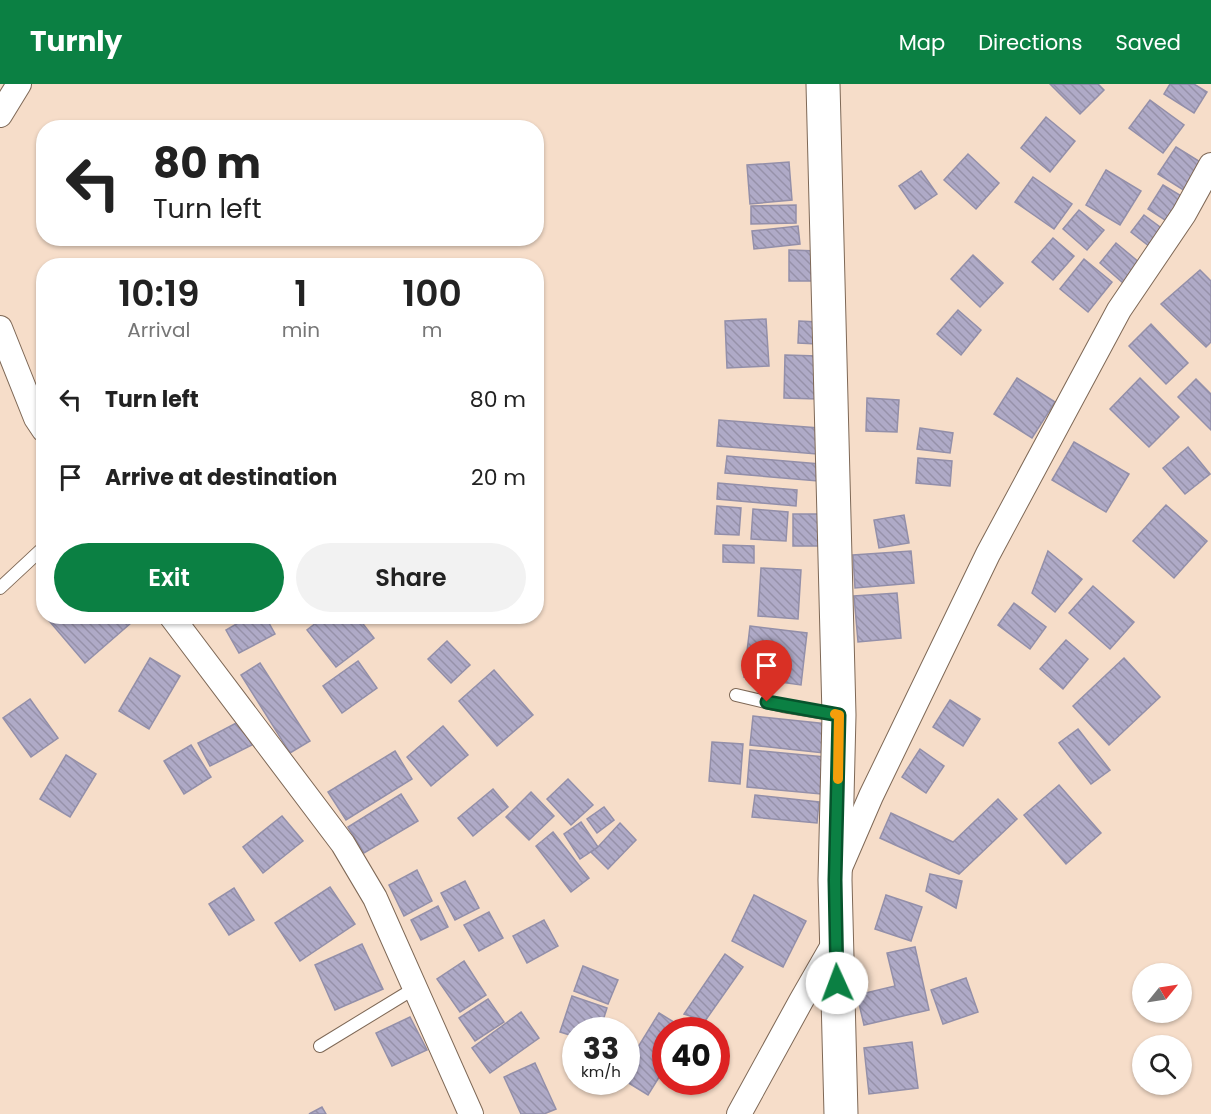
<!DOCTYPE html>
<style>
body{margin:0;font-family:Poppins,sans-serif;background:#f2f2f2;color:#222;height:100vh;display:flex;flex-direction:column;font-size:22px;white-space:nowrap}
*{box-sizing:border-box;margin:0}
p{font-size:20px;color:#767676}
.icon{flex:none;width:33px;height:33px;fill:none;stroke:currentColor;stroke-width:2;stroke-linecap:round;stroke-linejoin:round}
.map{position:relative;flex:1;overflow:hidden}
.sheet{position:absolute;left:36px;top:174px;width:508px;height:366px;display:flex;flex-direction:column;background:#fff;border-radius:24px;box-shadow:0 2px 4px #0004}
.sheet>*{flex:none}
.guide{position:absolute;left:36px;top:36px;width:508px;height:126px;border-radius:24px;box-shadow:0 2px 4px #0004;background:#fff;color:#222;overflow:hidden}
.needle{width:39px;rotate:60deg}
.tools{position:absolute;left:1132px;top:879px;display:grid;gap:12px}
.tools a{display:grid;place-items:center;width:60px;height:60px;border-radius:50%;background:#fff;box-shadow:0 2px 4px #0004;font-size:30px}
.speed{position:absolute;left:562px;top:933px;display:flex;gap:12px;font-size:30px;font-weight:700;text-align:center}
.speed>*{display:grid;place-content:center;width:78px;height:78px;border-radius:50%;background:#fff;box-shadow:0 2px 4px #0004;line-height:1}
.speed small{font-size:15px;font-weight:400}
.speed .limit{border:9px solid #d22;background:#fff;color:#111}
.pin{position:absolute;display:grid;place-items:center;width:51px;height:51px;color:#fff;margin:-62px -26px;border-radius:50% 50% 50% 0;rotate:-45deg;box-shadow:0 0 6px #0007}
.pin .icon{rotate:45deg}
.me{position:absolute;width:66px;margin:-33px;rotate:358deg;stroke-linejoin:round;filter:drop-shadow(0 0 4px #0008)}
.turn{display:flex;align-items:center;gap:21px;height:126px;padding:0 18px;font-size:27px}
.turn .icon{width:78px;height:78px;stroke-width:2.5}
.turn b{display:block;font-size:42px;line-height:51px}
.eta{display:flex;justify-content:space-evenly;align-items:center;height:102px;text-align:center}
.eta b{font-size:36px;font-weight:600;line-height:42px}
.button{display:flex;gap:12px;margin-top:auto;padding:12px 18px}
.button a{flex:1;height:69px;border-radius:36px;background:#0b8043;color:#fff;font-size:24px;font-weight:600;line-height:69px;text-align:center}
.button a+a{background:#f2f2f2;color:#222}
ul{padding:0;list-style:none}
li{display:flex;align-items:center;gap:18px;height:78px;padding:0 18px}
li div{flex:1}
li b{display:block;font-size:22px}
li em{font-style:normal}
header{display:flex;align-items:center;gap:36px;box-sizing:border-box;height:84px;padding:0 30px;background:#0b8043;color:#fff}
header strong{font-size:28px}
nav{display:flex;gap:33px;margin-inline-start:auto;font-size:21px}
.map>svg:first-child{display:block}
</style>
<header>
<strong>Turnly</strong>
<nav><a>Map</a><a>Directions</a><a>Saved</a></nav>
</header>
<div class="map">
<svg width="1211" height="1030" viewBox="0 0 1211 1030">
<defs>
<pattern id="building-back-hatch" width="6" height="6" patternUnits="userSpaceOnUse" patternTransform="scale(1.5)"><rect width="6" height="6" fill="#afaac7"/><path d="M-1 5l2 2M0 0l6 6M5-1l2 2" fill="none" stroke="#9691a9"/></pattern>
</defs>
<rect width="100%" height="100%" fill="#f6ddc9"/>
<g fill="url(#building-back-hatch)" stroke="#938fa9" stroke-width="1.5">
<polygon points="1050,0 1098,0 1104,6 1080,30"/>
<polygon points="1170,0 1194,0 1207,8 1194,29 1164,10"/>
<polygon points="1150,16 1184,41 1163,69 1129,44"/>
<polygon points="1046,33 1075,57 1050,88 1021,64"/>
<polygon points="1176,63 1202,79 1185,107 1158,90"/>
<polygon points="968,70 999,99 976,125 944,96"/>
<polygon points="789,78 792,116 750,120 747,81"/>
<polygon points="1106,86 1141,107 1120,141 1086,121"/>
<polygon points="921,87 937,110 915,125 899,102"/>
<polygon points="1033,93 1072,120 1054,145 1015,118"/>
<polygon points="1163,101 1183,113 1168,138 1148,125"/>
<polygon points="796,121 796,139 751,140 751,122"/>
<polygon points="1079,126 1104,146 1087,166 1063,145"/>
<polygon points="1144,131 1168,149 1154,166 1131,148"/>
<polygon points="798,142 800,160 754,165 752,147"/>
<polygon points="1053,154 1074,172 1053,196 1032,178"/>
<polygon points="1116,159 1140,179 1123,199 1100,179"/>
<polygon points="789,166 818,167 817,197 789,197"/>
<polygon points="973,171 1003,199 980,223 951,195"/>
<polygon points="1084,175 1112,198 1088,228 1060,205"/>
<polygon points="1200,186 1211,197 1211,258 1206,263 1161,220"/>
<polygon points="958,226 981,246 961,271 937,250"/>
<polygon points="766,235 769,282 727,284 725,237"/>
<polygon points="799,237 818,238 817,260 798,259"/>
<polygon points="1151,240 1188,279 1166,300 1129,262"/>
<polygon points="785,271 818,272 818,315 784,314"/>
<polygon points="1017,294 1055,318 1032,354 994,330"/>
<polygon points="1140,294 1179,333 1149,363 1110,325"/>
<polygon points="1196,295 1211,310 1211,346 1178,313"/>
<polygon points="867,314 899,316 897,348 866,347"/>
<polygon points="719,336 819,344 817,370 717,362"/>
<polygon points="920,344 953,349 950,369 917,365"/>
<polygon points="1074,358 1129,390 1106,428 1052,396"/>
<polygon points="1188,363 1210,390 1185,410 1163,384"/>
<polygon points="727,372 820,380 818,397 725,389"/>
<polygon points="918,374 952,377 950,402 916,399"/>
<polygon points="718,399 797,406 796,422 717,415"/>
<polygon points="1166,421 1207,457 1174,494 1133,457"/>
<polygon points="717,422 741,424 739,451 715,450"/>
<polygon points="753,425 788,428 786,457 751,455"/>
<rect x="793" y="430" width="29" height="32"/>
<polygon points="904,431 909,459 879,464 874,436"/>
<polygon points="723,461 754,462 754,479 723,478"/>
<polygon points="911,467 914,499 855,504 853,471"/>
<polygon points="1048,467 1082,495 1055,528 1032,509"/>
<polygon points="761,484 801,486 798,535 758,532"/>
<polygon points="1093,502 1134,538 1110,565 1069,529"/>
<polygon points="897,509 901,554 858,558 854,512"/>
<polygon points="1014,519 1046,543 1030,565 998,541"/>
<polygon points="45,532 139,532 85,579"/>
<polygon points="250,532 265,532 275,550 239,569 226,546"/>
<polygon points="325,532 357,532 374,554 336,583 307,546"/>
<polygon points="750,542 807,549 801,601 744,593"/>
<polygon points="1066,556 1088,575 1063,605 1040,585"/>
<polygon points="447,557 470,581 451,599 428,575"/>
<polygon points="150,574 180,592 149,645 119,627"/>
<polygon points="1124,574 1160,613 1109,661 1073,622"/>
<polygon points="358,577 377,604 342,629 323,602"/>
<polygon points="260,579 310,657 290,669 241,591"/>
<polygon points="494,586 533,631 497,662 459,617"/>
<polygon points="30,615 58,654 31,673 3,634"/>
<polygon points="950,616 980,635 963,662 933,643"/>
<polygon points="753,632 828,640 824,669 750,661"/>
<polygon points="240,637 252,661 210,682 198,659"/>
<polygon points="443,642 468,671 431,702 407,673"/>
<polygon points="1078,645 1110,686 1091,700 1059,659"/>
<polygon points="712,658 743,660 740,700 709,697"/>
<polygon points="191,661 211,693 184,710 164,677"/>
<polygon points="920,665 944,682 926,709 902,693"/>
<polygon points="750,666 825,673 821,710 747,703"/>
<polygon points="395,667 412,695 346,736 328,708"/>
<polygon points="66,671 96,690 70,733 40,715"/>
<polygon points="568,695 593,721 571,741 547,715"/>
<polygon points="1059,701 1101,749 1066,780 1024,731"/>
<polygon points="493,705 508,723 473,752 458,734"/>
<polygon points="531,708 554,732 529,756 506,733"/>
<polygon points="401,710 418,737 364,769 348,743"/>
<polygon points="755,711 819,718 817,739 752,733"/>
<polygon points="998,715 1017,735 959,790 880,754 891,729 953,758"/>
<polygon points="604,723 614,736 597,749 587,735"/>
<polygon points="282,732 303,757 263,789 243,763"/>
<polygon points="581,738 598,763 580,775 564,750"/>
<polygon points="620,739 636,756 608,785 591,768 598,763"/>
<polygon points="553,748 589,794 571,808 536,762"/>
<polygon points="417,786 432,817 404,832 389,801"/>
<polygon points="930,790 962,797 956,824 926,807"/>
<polygon points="465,797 479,824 455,836 441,809"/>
<polygon points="330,803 355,840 300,877 275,839"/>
<polygon points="234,804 254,836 229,851 209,820"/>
<polygon points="754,811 806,837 783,883 732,857"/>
<polygon points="886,811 922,823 911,857 875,845"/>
<polygon points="438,822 448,843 421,856 411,836"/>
<polygon points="489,828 503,854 479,867 464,841"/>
<polygon points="544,836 558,862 527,879 513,852"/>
<polygon points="362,860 383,905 335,926 315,881"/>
<polygon points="915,863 929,926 864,941 857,911 895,902 887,869"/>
<polygon points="725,870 743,883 705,937 684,930"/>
<polygon points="464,877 486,911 460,928 437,895"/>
<polygon points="583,882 618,896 608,920 574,907"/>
<polygon points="966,894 978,928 943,940 931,906"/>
<polygon points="572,912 607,924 600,946 576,946 576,953 560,948"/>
<polygon points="488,915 504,938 475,957 459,934"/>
<polygon points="521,928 539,954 490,989 472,964"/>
<polygon points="659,929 687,946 666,946 666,982 648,1011 627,998 627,981"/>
<polygon points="410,933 427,966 392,982 376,949"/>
<polygon points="912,958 918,1004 869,1010 864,964"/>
<polygon points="535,979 556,1025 544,1030 521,1030 504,993"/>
<polygon points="322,1023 326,1030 309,1030"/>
</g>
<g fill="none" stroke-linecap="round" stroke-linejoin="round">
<defs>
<g id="lane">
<polyline points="0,504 44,463"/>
<polyline points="736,611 783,622 838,631"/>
<polyline points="320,962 415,904"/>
</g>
<g id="street">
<polyline points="0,31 19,0"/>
<polyline points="0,244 36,334 44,346"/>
<polyline points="171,532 343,760 375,814 471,1030"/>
<polyline points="839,786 871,712 988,470 1119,226 1184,130 1211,81"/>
<polyline points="739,1030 801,917 836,856"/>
</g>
<polyline id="secondary" points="823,0 839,631 835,796 841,1030"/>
</defs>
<use href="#lane" stroke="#7e6856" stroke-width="14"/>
<use href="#street" stroke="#7e6856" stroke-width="26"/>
<use href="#secondary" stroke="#7e6856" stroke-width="35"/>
<use href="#lane" stroke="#fff" stroke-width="12"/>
<use href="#street" stroke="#fff" stroke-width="24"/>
<use href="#secondary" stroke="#fff" stroke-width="33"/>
</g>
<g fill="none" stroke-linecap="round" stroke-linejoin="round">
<defs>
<polyline id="route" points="767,618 839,631 835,796 837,899"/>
</defs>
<use href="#route" stroke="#07532c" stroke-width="15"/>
<use href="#route" stroke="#0b8043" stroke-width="10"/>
<polyline stroke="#f59e0b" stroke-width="10" points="835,630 839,631 838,695"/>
</g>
</svg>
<div class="tools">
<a><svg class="needle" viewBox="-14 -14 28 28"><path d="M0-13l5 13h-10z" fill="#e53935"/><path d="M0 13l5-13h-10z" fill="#767676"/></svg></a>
<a><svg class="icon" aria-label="search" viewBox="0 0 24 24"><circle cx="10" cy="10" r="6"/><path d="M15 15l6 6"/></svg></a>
</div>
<div class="speed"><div>33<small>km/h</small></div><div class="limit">40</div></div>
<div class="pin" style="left:767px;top:618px;background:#d93025"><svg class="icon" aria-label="arrive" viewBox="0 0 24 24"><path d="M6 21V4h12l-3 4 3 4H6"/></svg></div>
<svg class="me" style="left:837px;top:899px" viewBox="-20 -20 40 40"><circle r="19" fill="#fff"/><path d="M0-13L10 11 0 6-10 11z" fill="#0b8043"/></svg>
<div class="guide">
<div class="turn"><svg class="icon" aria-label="left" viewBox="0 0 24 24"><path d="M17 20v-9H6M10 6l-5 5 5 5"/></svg><div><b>80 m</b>Turn left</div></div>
</div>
<section class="sheet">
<div class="eta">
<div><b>10:19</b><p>Arrival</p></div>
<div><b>1</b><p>min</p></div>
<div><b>100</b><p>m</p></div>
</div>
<ul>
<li><svg class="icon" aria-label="left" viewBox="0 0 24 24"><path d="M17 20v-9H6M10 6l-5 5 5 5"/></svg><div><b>Turn left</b></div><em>80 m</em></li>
<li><svg class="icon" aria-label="arrive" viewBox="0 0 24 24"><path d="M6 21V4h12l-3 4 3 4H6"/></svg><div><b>Arrive at destination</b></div><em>20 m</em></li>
</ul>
<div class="button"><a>Exit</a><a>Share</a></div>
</section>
</div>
